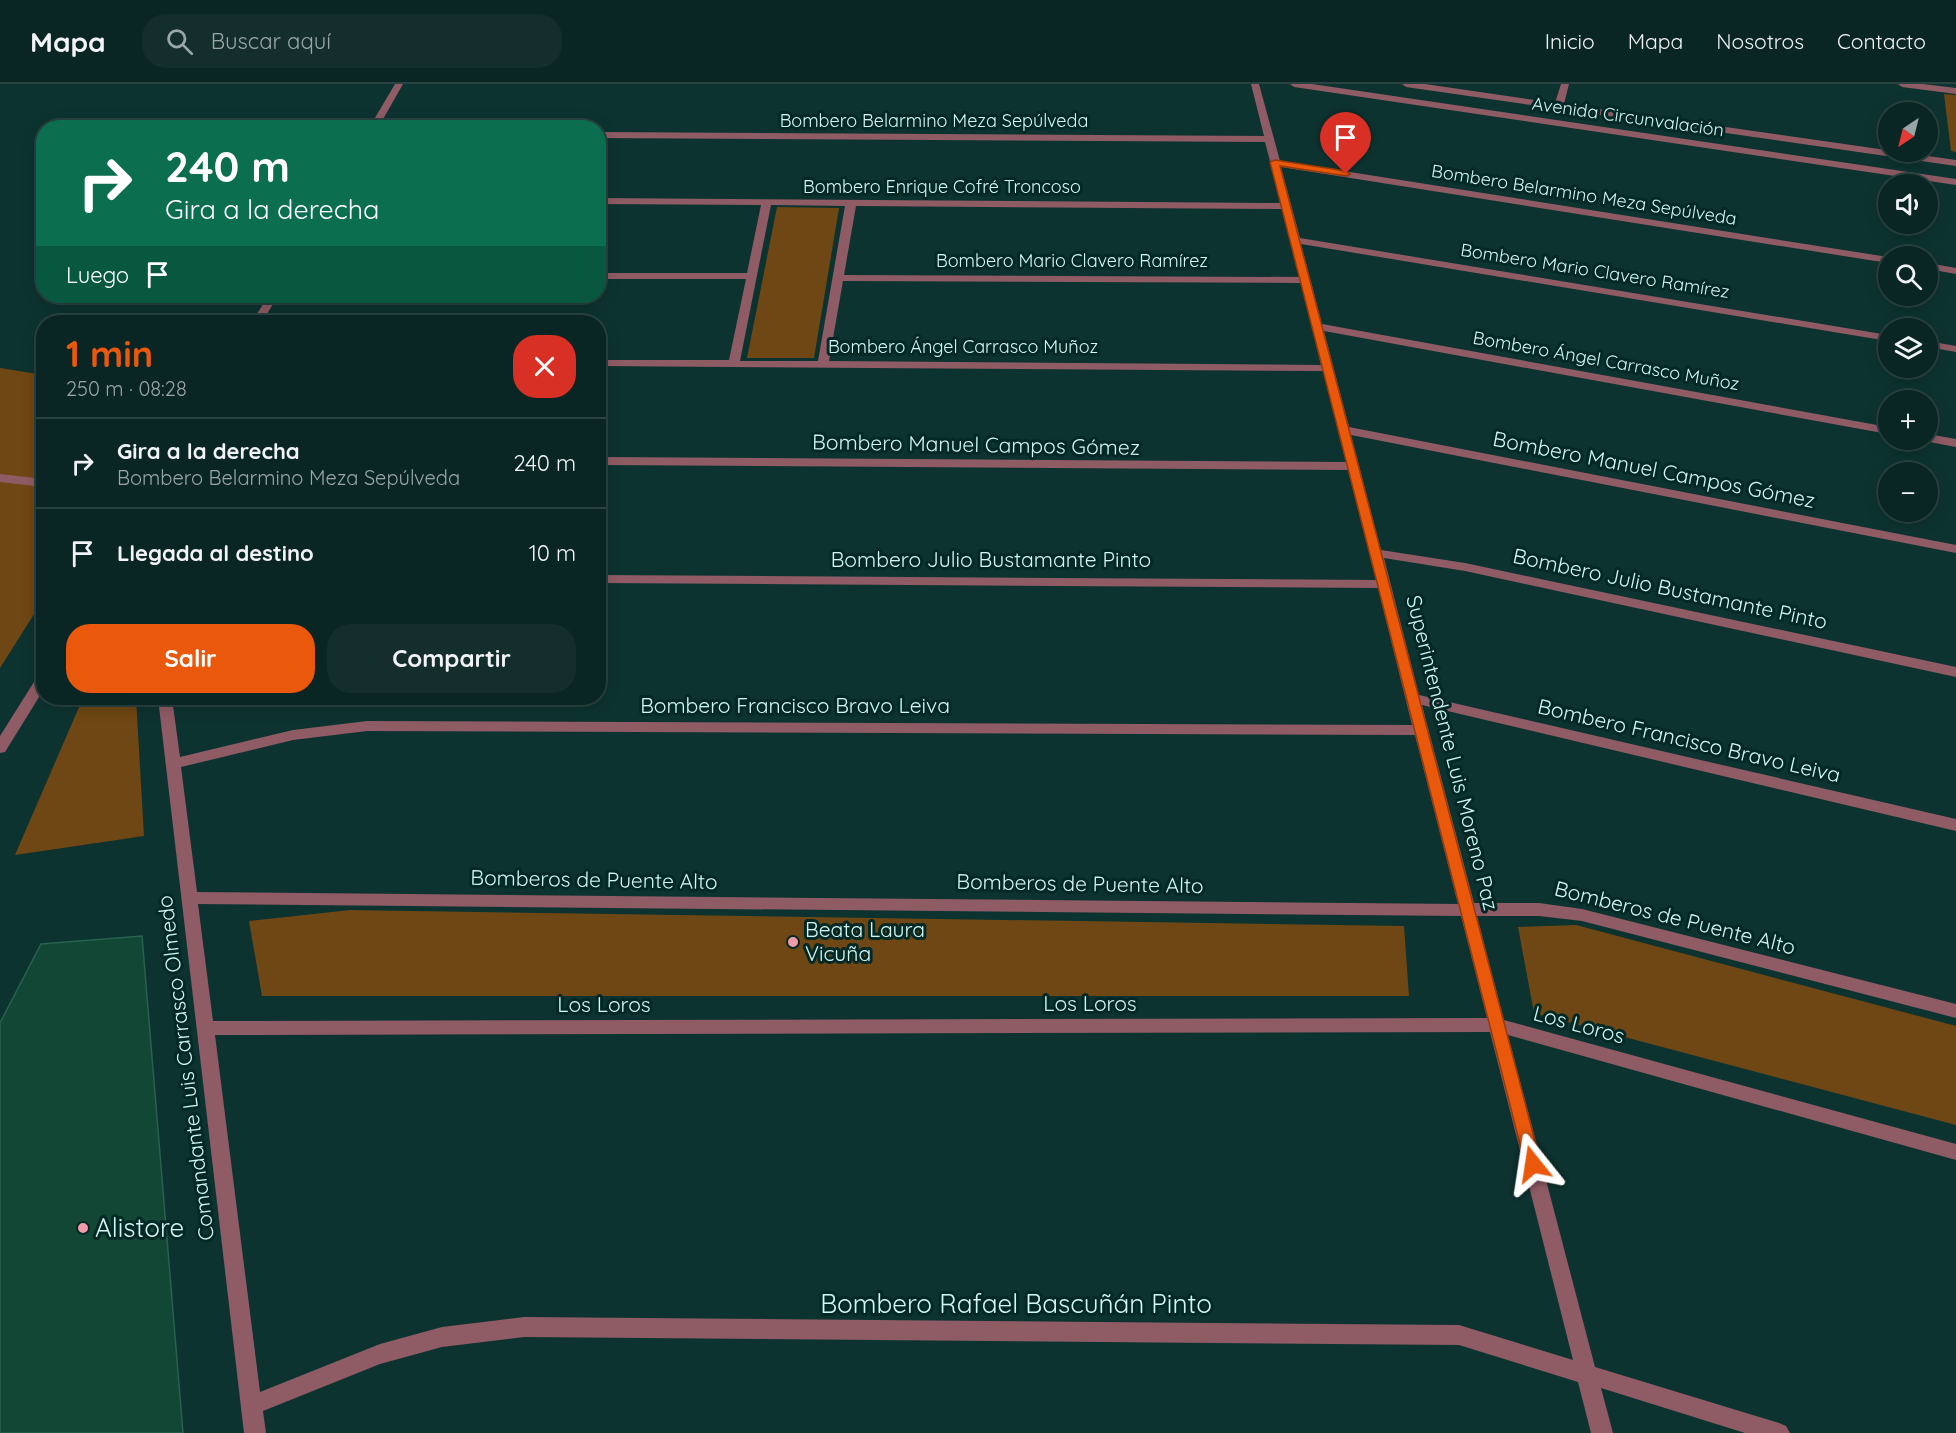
<!DOCTYPE html>
<html lang="es">
<meta charset="utf-8">
<style>
body{margin:0;font-family:Quicksand,sans-serif;background:#132e2c;color:#f1f3f6;height:100vh;display:flex;flex-direction:column;font-size:22px;white-space:nowrap}
*{box-sizing:border-box;margin:0}
p{font-size:20px;color:#99a5a6}
.icon{flex:none;width:33px;height:33px;fill:none;stroke:currentColor;stroke-width:2;stroke-linecap:round;stroke-linejoin:round}
.map{position:relative;flex:1;overflow:hidden}
.panel{position:absolute;left:36px;top:231px;width:570px;height:390px;display:flex;flex-direction:column;background:#0a2624;border-radius:24px;box-shadow:0 3px 15px #0003,0 0 0 2px #2a4341}
.panel>*{flex:none}
.guide{position:absolute;left:36px;top:36px;width:570px;height:183px;border-radius:24px;box-shadow:0 3px 15px #0003,0 0 0 2px #2a4341;background:#0b6e4f;color:#fff;overflow:hidden}
.needle{width:39px;rotate:215deg}
.tools{position:absolute;left:1878px;top:18px;display:grid;gap:12px}
.tools a{display:grid;place-items:center;width:60px;height:60px;border-radius:50%;background:#0a2624;box-shadow:0 3px 15px #0003,0 0 0 2px #2a4341;font-size:30px}
.pin{position:absolute;display:grid;place-items:center;width:51px;height:51px;color:#fff;margin:-62px -26px;border-radius:50% 50% 50% 0;rotate:-45deg;box-shadow:0 0 6px #0007}
.pin .icon{rotate:45deg}
.me{position:absolute;width:66px;margin:-33px;rotate:345deg;stroke-linejoin:round;filter:drop-shadow(0 0 4px #0008)}
.turn{display:flex;align-items:center;gap:21px;height:126px;padding:0 30px;font-size:27px}
.turn .icon{width:78px;height:78px;stroke-width:2.5}
.turn b{display:block;font-size:42px;line-height:51px}
.then{display:flex;align-items:center;height:57px;padding:0 30px;background:#0003;gap:12px;font-size:22px}
.round{display:grid;place-items:center;flex:none;width:63px;height:63px;border-radius:24px;background:#132e2c}
.overview{display:flex;align-items:center;justify-content:space-between;height:102px;padding:0 30px}
h1{font-size:36px;font-weight:800;line-height:45px;color:#ea580c}
.button{display:flex;gap:12px;margin-top:auto;padding:12px 30px}
.button a{flex:1;height:69px;border-radius:24px;background:#ea580c;color:#fff;font-size:24px;font-weight:800;line-height:69px;text-align:center}
.button a+a{background:#132e2c;color:#f1f3f6}
ul{padding:0;list-style:none}
li{display:flex;align-items:center;gap:18px;height:90px;padding:0 30px;border-top:2px solid #2a4341}
li div{flex:1}
li b{display:block;font-size:22px}
li em{font-style:normal}
header{display:flex;align-items:center;gap:36px;box-sizing:border-box;height:84px;padding:0 30px;background:#0a2624;border-bottom:2px solid #2a4341}
header strong{font-size:28px}
nav{display:flex;gap:33px;margin-inline-start:auto;font-size:21px}
.search{width:420px;height:54px;background:#132e2c;display:flex;align-items:center;gap:15px;box-sizing:border-box;padding:0 21px;border-radius:24px;color:#99a5a6;font-size:22px}
.map>svg:first-child{display:block}
</style>
<header>
<strong>Mapa</strong>
<div class="search"><svg class="icon" aria-label="search" viewBox="0 0 24 24"><circle cx="10" cy="10" r="6"/><path d="M15 15l6 6"/></svg>Buscar aquí</div>
<nav><a>Inicio</a><a>Mapa</a><a>Nosotros</a><a>Contacto</a></nav>
</header>
<div class="map">
<svg width="1956" height="1349" viewBox="0 0 1956 1349">
<rect width="100%" height="100%" fill="#0d3330"/>
<g fill="#6f4714">
<polygon points="1944,10 1956,11 1956,68 1951,67"/>
<polygon points="777,123 839,124 814,274 747,274"/>
<polygon points="0,284 44,291 43,516 0,584"/>
<polygon points="83,614 136,614 144,752 15,771"/>
<polygon points="350,826 1404,842 1409,912 262,912 249,837"/>
<polygon points="1576,841 1956,942 1956,1041 1534,929 1518,843"/>
</g>
<polygon fill="#124635" stroke="#27624e" stroke-width="1.5" points="142,852 183,1349 0,1349 0,939 41,860"/>
<g fill="none" stroke-linecap="round" stroke-linejoin="round">
<g fill="#8f5b65" fill-rule="evenodd">
<polygon points="395,0 403,0 378,44 369,44"/>
<path d="M1251,0H1259L1280,77L1888,173V179L1281,83L1300,154L1888,251V257L1301,160L1322,240L1888,343V350L1324,247L1349,343L1956,461V469L1351,351L1381,466L1465,479L1956,583V593L1465,487L1384,474L1419,611L1956,735V747L1422,621L1474,819H1539L1582,825L1956,920V934L1582,837L1539,832H1477L1504,936L1956,1060V1076L1508,951L1595,1283L1779,1339L1786,1342L1790,1349H1745L1601,1304L1613,1349H1591L1578,1298L1459,1261L524,1253L442,1263L380,1280L263,1327L266,1349H244L158,614H172L180,673L293,646L367,637L1412,641L1378,504L598,499V491L1376,496L1348,386L598,381V373L1346,378L1323,287L598,282V276H729L746,195H598V189H747L761,121L598,120V114L1281,119L1265,58L598,54V48L1264,52ZM771,121L845,122L818,277H740ZM856,122L1282,125L1299,193L844,191ZM843,197L1301,199L1321,281L829,277ZM367,647L1415,651L1458,820L197,808L181,683L293,656ZM198,820L1461,832L1487,934L213,937ZM1490,948L1573,1276L1459,1241L524,1233L442,1243L380,1260L260,1308L215,951Z"/>
<polygon points="1290,0 1312,0 1956,95 1956,101 1294,3"/>
<polygon points="1402,0 1425,0 1555,19 1561,0 1569,0 1564,20 1956,76 1956,82 1406,3"/>
<polygon points="1898,0 1923,0 1956,4 1956,10 1902,3"/>
<polygon points="1928,179 1956,184 1956,190 1928,185"/>
<polygon points="268,212 278,212 262,238 252,238"/>
<polygon points="1928,257 1956,262 1956,268 1928,263"/>
<polygon points="1928,350 1956,355 1956,363 1924,357 1928,356"/>
<polygon points="0,390 44,395 44,403 0,398"/>
<polygon points="44,588 44,605 5,668 0,669 0,652 39,590"/>
</g>
</g>
<polygon fill="#ea580c" stroke="#983908" stroke-width="1.5" points="1275,76 1346,87 1350,90 1346,92 1280,82 1541,1080 1539,1086 1533,1088 1527,1086 1525,1080 1270,78"/>
<g fill="#f39aab" stroke="#022926" stroke-width="2">
<circle cx="793" cy="858" r="6"/>
<circle cx="83" cy="1144" r="6"/>
</g>
<g text-anchor="middle" stroke-width="6" stroke-linejoin="round" paint-order="stroke">
<g font-size="18" fill="#d4f6f2" stroke="#022926">
<text transform="translate(1628 33) rotate(8)" y="6">Avenida Circunvalación</text>
<text x="934" y="43">Bombero Belarmino Meza Sepúlveda</text>
<text x="942" y="109">Bombero Enrique Cofré Troncoso</text>
<text transform="translate(1584 111) rotate(9)" y="6">Bombero Belarmino Meza Sepúlveda</text>
<text x="1072" y="183">Bombero Mario Clavero Ramírez</text>
<text transform="translate(1595 187) rotate(9)" y="6">Bombero Mario Clavero Ramírez</text>
<text x="963" y="269">Bombero Ángel Carrasco Muñoz</text>
<text transform="translate(1606 277) rotate(10)" y="6">Bombero Ángel Carrasco Muñoz</text>
</g>
<g font-size="21" fill="#d4f6f2" stroke="#022926">
<text transform="translate(976 361) rotate(1)" y="7">Bombero Manuel Campos Gómez</text>
<text transform="translate(1654 386) rotate(11)" y="7">Bombero Manuel Campos Gómez</text>
<text x="991" y="483">Bombero Julio Bustamante Pinto</text>
<text transform="translate(1670 505) rotate(12)" y="7">Bombero Julio Bustamante Pinto</text>
<text x="795" y="629">Bombero Francisco Bravo Leiva</text>
<text transform="translate(1689 657) rotate(13)" y="7">Bombero Francisco Bravo Leiva</text>
<text transform="translate(1452 669) rotate(76)" y="7">Superintendente Luis Moreno Paz</text>
<text transform="translate(594 796) rotate(1)" y="7">Bomberos de Puente Alto</text>
<text transform="translate(1080 800) rotate(1)" y="7">Bomberos de Puente Alto</text>
<text transform="translate(1675 834) rotate(14)" y="7">Bomberos de Puente Alto</text>
<text x="1090" y="927">Los Loros</text>
<text x="604" y="928">Los Loros</text>
<text transform="translate(1579 941) rotate(15)" y="7">Los Loros</text>
<text transform="translate(186 984) rotate(-97)" y="7">Comandante Luis Carrasco Olmedo</text>
</g>
<g font-size="21" fill="#d4f6f2" stroke="#022926" text-anchor="start">
<text x="805" y="853">Beata Laura<tspan x="805" dy="24">Vicuña</tspan></text>
</g>
<g font-size="26" fill="#d4f6f2" stroke="#022926" text-anchor="start">
<text x="95" y="1153">Alistore</text>
</g>
<g font-size="26" fill="#d4f6f2" stroke="#022926">
<text x="1016" y="1229">Bombero Rafael Bascuñán Pinto</text>
</g>
</g>
</svg>
<div class="tools">
<a><svg class="needle" viewBox="-14 -14 28 28"><path d="M0-13l5 13h-10z" fill="#e53935"/><path d="M0 13l5-13h-10z" fill="#99a5a6"/></svg></a>
<a><svg class="icon" aria-label="sound" viewBox="0 0 24 24"><path d="M4 9h4l5-4v14l-5-4H4zM17 9q2 3 0 6"/></svg></a>
<a><svg class="icon" aria-label="search" viewBox="0 0 24 24"><circle cx="10" cy="10" r="6"/><path d="M15 15l6 6"/></svg></a>
<a><svg class="icon" aria-label="layers" viewBox="0 0 24 24"><path d="M12 4l9 5-9 5-9-5zM3 14l9 5 9-5"/></svg></a>
<a>+</a>
<a>−</a>
</div>
<div class="pin" style="left:1346px;top:90px;background:#d93025"><svg class="icon" aria-label="arrive" viewBox="0 0 24 24"><path d="M6 21V4h12l-3 4 3 4H6"/></svg></div>
<svg class="me" style="left:1533px;top:1080px" viewBox="-20 -20 40 40"><path d="M0-17L14 15 0 8-14 15z" fill="#ea580c" stroke="#fff" stroke-width="4"/></svg>
<div class="guide">
<div class="turn"><svg class="icon" aria-label="right" viewBox="0 0 24 24"><path d="M7 20v-9h11M14 6l5 5-5 5"/></svg><div><b>240 m</b>Gira a la derecha</div></div>
<div class="then">Luego<svg class="icon" aria-label="arrive" viewBox="0 0 24 24"><path d="M6 21V4h12l-3 4 3 4H6"/></svg></div>
</div>
<section class="panel">
<div class="overview"><div><h1>1 min</h1><p>250 m · 08:28</p></div><a class="round" style="background:#d93025;color:#fff"><svg class="icon" aria-label="close" viewBox="0 0 24 24"><path d="M6 6l12 12M18 6L6 18"/></svg></a></div>
<ul>
<li><svg class="icon" aria-label="right" viewBox="0 0 24 24"><path d="M7 20v-9h11M14 6l5 5-5 5"/></svg><div><b>Gira a la derecha</b><p>Bombero Belarmino Meza Sepúlveda</p></div><em>240 m</em></li>
<li><svg class="icon" aria-label="arrive" viewBox="0 0 24 24"><path d="M6 21V4h12l-3 4 3 4H6"/></svg><div><b>Llegada al destino</b></div><em>10 m</em></li>
</ul>
<div class="button"><a>Salir</a><a>Compartir</a></div>
</section>
</div>
